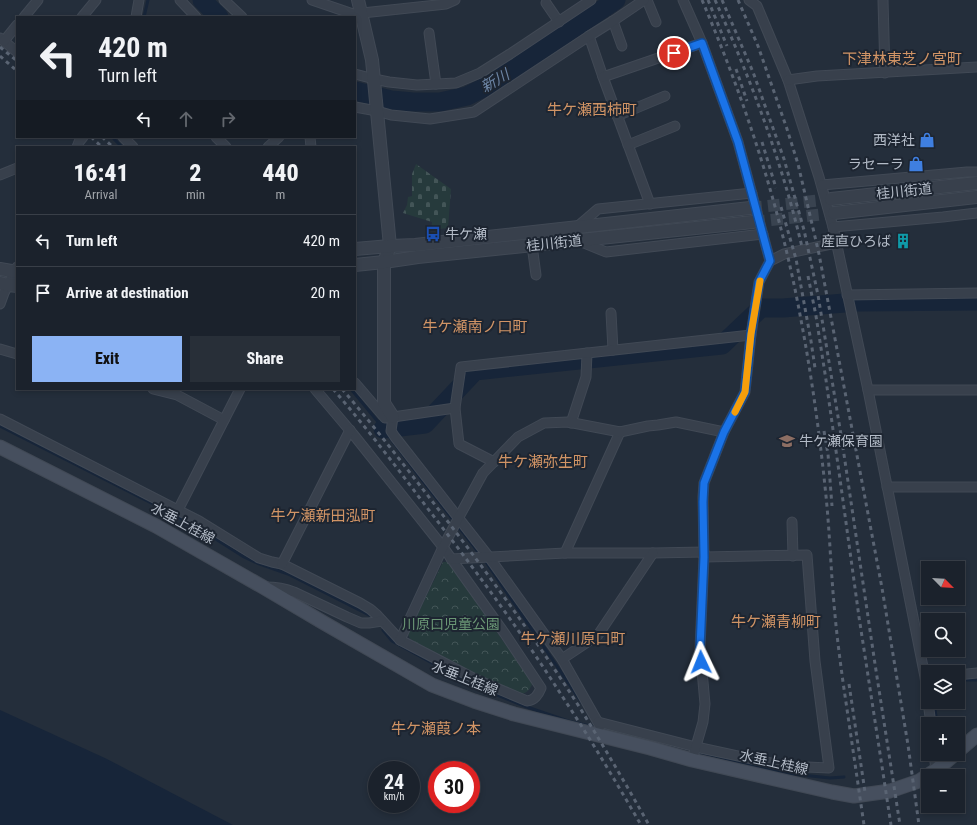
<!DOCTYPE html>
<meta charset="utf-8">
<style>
body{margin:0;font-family:"Roboto Condensed","Noto Sans JP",sans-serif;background:#282f38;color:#f1f3f6;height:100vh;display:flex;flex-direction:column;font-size:15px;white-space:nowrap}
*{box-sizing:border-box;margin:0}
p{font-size:13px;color:#a0a4a9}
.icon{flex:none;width:22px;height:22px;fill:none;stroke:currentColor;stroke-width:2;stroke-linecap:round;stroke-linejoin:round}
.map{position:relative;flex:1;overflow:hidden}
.side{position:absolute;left:16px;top:146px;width:340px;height:244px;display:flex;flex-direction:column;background:#1b222c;border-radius:0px;box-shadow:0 2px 6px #0003,0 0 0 1px #393f48}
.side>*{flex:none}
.top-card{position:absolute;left:16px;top:16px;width:340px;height:122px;border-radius:0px;box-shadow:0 2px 6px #0003,0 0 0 1px #393f48;background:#1b222c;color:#f1f3f6;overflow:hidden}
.needle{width:26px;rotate:114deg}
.tools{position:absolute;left:921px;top:561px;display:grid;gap:8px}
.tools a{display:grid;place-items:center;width:44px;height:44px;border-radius:0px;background:#1b222c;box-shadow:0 2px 6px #0003,0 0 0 1px #393f48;font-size:20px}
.speed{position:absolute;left:368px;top:761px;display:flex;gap:8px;font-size:20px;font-weight:700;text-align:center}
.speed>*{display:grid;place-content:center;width:52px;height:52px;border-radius:50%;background:#1b222c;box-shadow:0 2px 6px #0003,0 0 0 1px #393f48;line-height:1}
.speed small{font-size:10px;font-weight:400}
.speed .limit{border:6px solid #d22;background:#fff;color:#111}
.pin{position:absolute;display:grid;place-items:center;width:34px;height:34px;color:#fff;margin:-17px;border:2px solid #fff;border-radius:50%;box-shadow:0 1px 4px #0007}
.me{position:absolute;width:44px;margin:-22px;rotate:358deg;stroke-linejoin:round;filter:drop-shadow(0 0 3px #0008)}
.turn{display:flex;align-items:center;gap:14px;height:84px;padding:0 16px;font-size:18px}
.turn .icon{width:52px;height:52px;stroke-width:2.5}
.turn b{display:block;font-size:28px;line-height:34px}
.lanes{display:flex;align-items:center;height:38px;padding:0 16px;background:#0003;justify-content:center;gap:20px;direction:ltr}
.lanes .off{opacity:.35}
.eta{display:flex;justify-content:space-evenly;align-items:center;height:68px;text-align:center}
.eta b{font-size:24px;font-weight:800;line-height:28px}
.cta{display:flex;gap:8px;margin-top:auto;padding:8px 16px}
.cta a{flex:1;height:46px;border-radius:0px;background:#8bb3f4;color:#111;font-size:16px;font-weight:800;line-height:46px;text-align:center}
.cta a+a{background:#282f38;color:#f1f3f6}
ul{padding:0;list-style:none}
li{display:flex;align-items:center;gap:12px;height:52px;padding:0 16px;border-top:1px solid #393f48}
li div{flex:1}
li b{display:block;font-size:15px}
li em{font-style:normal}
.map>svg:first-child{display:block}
</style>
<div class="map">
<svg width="977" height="825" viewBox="0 0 977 825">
<defs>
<pattern id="cemetery-stones" width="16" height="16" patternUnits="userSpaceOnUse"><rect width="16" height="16" fill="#263a3c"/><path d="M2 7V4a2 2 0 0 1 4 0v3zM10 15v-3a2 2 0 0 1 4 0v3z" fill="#435557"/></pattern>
<pattern id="park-crowns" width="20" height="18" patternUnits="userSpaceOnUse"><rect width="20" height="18" fill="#263a3c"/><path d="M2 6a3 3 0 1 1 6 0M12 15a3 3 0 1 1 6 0" fill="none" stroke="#435557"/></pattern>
</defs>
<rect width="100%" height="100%" fill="#242e3b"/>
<polygon fill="url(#cemetery-stones)" points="416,164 451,189 448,228 431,230 432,222 403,213 407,205 408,197 412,196 412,174"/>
<path fill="url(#park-crowns)" d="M443,562H448L531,681L532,685C529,690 527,693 521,694L470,672L410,639L408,634Z"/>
<polygon fill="#172539" points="0,710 107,759 233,825 0,825"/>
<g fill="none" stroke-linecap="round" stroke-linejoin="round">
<g stroke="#172539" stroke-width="3">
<polyline points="144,17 148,0"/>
<polyline points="114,137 114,139 122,147"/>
<polyline points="351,389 379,423 419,476 486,562 582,703"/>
<polyline points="0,426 175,515 211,536 244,557 257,563 288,574 369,615"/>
<polyline points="383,630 392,641 472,685 527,707 568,721 676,746"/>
<polyline points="958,680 977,680"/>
<polyline points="934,702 937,724"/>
<polyline points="695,751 783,773 830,778 844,777"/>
<polyline points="926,760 933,757"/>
</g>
<g stroke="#172539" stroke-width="19">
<polyline points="202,0 219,17"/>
<polyline points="355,91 391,100 413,102 440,102 467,96 493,83 616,0"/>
<polyline points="383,429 425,424 475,371 722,345 761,308 783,308 857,302 977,301"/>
</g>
<g stroke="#394350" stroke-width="12" stroke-dasharray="12 6" stroke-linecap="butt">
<polyline points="750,208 831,199"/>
<polyline points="753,222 834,213"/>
</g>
<defs>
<g id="minor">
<polyline points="180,0 196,17"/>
<polyline points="224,0 242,17"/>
<polyline points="312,0 353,14 446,4 455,0"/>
<polyline points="647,0 656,22"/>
<polyline points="683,0 702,43 738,142 770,261"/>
<polyline points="749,0 757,6 788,80 819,177 833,227 868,390 925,677 928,701"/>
<polyline points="883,0 885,73"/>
<polyline points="546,3 559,22"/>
<polyline points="24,17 38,0"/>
<polyline points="82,17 96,0"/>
<polyline points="136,17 139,0"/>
<polyline points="613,21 622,46"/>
<polyline points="429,33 436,84"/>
<polyline points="589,36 603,77 650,204"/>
<polyline points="0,38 17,52"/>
<polyline points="4,41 17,25"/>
<polyline points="355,74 374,79 389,82 417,85 456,83 480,73 510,54 591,0"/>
<polyline points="603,77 702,43"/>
<polyline points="788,80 817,76 977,67"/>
<polyline points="355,107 377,111 391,115 430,119 474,112 589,36 613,21 644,0"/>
<polyline points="617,116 665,96"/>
<polyline points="123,137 133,147"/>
<polyline points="216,137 226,147"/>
<polyline points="310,137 311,147"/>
<polyline points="628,145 675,126"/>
<polyline points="77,147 79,142 83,137"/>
<polyline points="268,147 279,137"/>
<polyline points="0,175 17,168"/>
<polyline points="822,185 967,172 977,172"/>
<polyline points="577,227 598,209 752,193"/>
<polyline points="833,227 943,217 977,213"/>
<polyline points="579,241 606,252 763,234"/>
<polyline points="532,245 536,275"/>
<polyline points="847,295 977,293"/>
<polyline points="0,304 4,293 17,267"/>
<polyline points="611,313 613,350"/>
<polyline points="0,349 17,354"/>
<polyline points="355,383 385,418 393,417 391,431 395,437 489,557 562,659 600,726"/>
<polyline points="153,389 177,395 224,420"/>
<polyline points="868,390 977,390"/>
<polyline points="393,417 455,408"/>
<path d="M0,419L199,521L259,558L272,562L282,564L360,603L370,609L377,615L400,640L475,679L527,701C535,700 538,695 541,688L505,634L443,547L353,434L315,389"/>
<polyline points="571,423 586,377 587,353"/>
<polyline points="494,462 459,444 455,408 461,367 751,335"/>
<polyline points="887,487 977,487"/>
<polyline points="178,510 240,389"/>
<polyline points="792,522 793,556"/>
<polyline points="565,553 620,432"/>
<polyline points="451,559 565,553 653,553 704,552"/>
<polyline points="282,564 350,430"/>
<path d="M265,587C275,587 284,588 294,592L347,617L361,623H369L382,621"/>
<polyline points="400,640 443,547 459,517 483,473 518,437 544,423 568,422 620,432 648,426 658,425 676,422 724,432"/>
<polyline points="562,659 598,635 653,553"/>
<polyline points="958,675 977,673"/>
<polyline points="928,702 931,724"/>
<polyline points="598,722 696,747 785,766 829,768 815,661 807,555 704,557"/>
<polyline points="934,754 936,770"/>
<polyline points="692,760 703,722 705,704 700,648 704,557 703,497 704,483 724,432 745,392 751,335 759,282 770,261 784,254 836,243"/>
</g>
<g id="tertiary">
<polyline points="358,0 372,60 390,246 384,262 384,403 393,417"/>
<polyline points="831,199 977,183"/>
<polyline points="834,213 977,197"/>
<polyline points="355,249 390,246 415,245 750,208"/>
<polyline points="355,265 384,262 418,257 753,222"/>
<polyline points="0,269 17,272"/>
<polyline points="0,283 8,285 17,286"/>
</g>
<g id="secondary">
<polyline points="0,447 156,526 263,587 324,623 432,685 474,701 514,714 650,748 692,760 832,792 854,796 890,791 919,781 936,770 955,754"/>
<polyline points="958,751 977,735"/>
</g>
</defs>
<use href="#minor" stroke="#414955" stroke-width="11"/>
<use href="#tertiary" stroke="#414955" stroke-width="14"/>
<use href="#secondary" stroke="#414955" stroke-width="15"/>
<use href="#minor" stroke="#38404c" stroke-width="9"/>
<use href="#tertiary" stroke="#38404c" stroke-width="12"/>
<use href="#secondary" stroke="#464f5e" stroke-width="13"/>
<g stroke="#5a6473" stroke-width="3" stroke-dasharray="4 4" stroke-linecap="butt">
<path d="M702,0C746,103 781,210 801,320C812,378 820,437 826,496C830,536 831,575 835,615C837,637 840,660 843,682C850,730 857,777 864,825"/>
<polyline points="708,0 727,46"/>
<path d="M715,0C751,80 782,162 802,247"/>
<polyline points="722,0 753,72 784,159 804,230 818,295 842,441 875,664 900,825"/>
<polyline points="738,0 758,46 787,129 798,164 819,254 882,588 908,745 919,825"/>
<polyline points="0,47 17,61"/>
<polyline points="0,56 17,71"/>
<polyline points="736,69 747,101"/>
<polyline points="91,137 102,147"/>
<polyline points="102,137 113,147"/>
<polyline points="762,142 776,188"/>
<polyline points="781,207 796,259 811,341 815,368"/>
<polyline points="808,276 816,316 826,380 840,479 859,617 891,825"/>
<path d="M333,389C365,426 395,465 425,505C473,567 520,630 562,696C590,738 616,782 641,825"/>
<path d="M342,389C368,419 393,451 418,483C475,556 530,630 580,708C604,747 627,786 649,825"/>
<polyline points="824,431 828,454 832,506"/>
<polyline points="849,684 865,792"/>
</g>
</g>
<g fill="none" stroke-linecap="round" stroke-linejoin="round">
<defs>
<polyline id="route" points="674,53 702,43 738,142 770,261 759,282 751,334 745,392 724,432 704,483 703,502 704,557 700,648 701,662"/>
</defs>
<use href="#route" stroke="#114b97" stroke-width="10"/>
<use href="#route" stroke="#1a73e8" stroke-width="7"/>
<polyline stroke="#f59e0b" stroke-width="7" points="735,412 745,392 751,334 760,281"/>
</g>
<defs>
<symbol id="shop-bare" viewBox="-9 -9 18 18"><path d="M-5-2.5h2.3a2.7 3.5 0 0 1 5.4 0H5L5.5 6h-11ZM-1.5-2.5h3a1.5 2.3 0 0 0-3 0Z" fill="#3f7fe0" stroke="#1d2531" stroke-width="2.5" paint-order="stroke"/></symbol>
<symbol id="bus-bare" viewBox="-9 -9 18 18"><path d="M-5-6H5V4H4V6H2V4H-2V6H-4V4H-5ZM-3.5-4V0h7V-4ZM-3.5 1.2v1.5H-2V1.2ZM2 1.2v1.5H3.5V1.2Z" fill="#1a4fb4" stroke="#1d2531" stroke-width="2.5" paint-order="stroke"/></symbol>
<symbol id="building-bare" viewBox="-9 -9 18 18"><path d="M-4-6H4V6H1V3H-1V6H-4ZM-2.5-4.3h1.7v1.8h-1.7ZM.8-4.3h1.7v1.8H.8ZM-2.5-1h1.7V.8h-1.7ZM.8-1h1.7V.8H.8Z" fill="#0f9aa8" stroke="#1d2531" stroke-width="2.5" paint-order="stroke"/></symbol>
<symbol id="school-bare" viewBox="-9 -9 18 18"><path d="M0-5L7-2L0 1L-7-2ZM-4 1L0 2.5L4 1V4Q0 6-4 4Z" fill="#8d6e63" stroke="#1d2531" stroke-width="2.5" paint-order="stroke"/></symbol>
</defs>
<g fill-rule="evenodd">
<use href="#shop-bare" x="916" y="129" width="22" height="22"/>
<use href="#shop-bare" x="905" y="153" width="22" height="22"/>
<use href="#bus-bare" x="422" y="223" width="22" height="22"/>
<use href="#building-bare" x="892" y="230" width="22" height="22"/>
<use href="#school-bare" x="776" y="430" width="22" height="22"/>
</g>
<g text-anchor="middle" stroke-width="4" stroke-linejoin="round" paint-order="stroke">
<g font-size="14" fill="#b3bbc7" stroke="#1d2531" text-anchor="end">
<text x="915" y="145">西洋社</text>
<text x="904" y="169">ラセーラ</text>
<text x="445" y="239" text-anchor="start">牛ケ瀬</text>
<text x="891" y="246">産直ひろば</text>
<text x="799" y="446" text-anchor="start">牛ケ瀬保育園</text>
</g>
<g font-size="14" fill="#b3bbc7" stroke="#1d2531">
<text transform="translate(904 191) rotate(-6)" y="5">桂川街道</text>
<text transform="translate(554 243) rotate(-6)" y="5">桂川街道</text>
<text transform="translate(183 523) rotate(29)" y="5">水垂上桂線</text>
<text transform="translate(465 678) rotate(22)" y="5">水垂上桂線</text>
<text transform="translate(774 762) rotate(13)" y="5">水垂上桂線</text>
</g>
<g font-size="14" fill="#6b9775" stroke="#1d2531">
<text x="451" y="629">川原口児童公園</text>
</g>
<g font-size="15" fill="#d19465" stroke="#1d2531">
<text x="902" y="64">下津林東芝ノ宮町</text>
<text x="592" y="115">牛ケ瀬西柿町</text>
<text x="475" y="332">牛ケ瀬南ノ口町</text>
<text x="543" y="467">牛ケ瀬弥生町</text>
<text x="323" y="521">牛ケ瀬新田泓町</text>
<text x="776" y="627">牛ケ瀬青柳町</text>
<text x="573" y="644">牛ケ瀬川原口町</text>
<text x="436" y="734">牛ケ瀬葭ノ本</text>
</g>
<g font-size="15" font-style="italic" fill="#6d85a5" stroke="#1d2531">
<text transform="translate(495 81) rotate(-30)" y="5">新川</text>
</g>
</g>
</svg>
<div class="tools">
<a><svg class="needle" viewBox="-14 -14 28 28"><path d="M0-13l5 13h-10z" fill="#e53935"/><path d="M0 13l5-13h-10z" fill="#a0a4a9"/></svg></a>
<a><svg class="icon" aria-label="search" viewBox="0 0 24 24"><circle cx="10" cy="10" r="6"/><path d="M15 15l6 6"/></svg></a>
<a><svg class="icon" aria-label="layers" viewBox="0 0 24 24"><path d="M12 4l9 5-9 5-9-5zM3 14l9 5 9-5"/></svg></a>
<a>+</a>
<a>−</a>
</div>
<div class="speed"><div>24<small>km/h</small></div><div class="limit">30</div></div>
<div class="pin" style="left:674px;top:53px;background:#d93025"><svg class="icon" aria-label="arrive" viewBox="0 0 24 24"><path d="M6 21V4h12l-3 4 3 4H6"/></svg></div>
<svg class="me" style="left:701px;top:662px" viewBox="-20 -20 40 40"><path d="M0-17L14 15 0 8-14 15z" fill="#1a73e8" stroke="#fff" stroke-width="4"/></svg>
<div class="top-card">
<div class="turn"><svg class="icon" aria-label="left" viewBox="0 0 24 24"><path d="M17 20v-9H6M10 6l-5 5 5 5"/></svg><div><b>420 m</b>Turn left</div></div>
<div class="lanes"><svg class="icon" aria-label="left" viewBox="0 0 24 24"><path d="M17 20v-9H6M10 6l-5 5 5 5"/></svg><svg class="icon off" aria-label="ahead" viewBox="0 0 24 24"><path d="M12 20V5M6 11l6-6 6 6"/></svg><svg class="icon off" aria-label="right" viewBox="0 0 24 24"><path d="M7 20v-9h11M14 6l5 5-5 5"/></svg></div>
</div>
<section class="side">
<div class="eta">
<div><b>16:41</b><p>Arrival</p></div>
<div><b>2</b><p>min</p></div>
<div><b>440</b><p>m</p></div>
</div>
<ul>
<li><svg class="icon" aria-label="left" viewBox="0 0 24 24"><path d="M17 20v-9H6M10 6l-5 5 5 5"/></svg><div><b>Turn left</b></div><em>420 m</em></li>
<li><svg class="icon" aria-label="arrive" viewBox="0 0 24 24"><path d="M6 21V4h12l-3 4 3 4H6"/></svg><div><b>Arrive at destination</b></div><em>20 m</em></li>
</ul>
<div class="cta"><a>Exit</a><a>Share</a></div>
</section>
</div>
